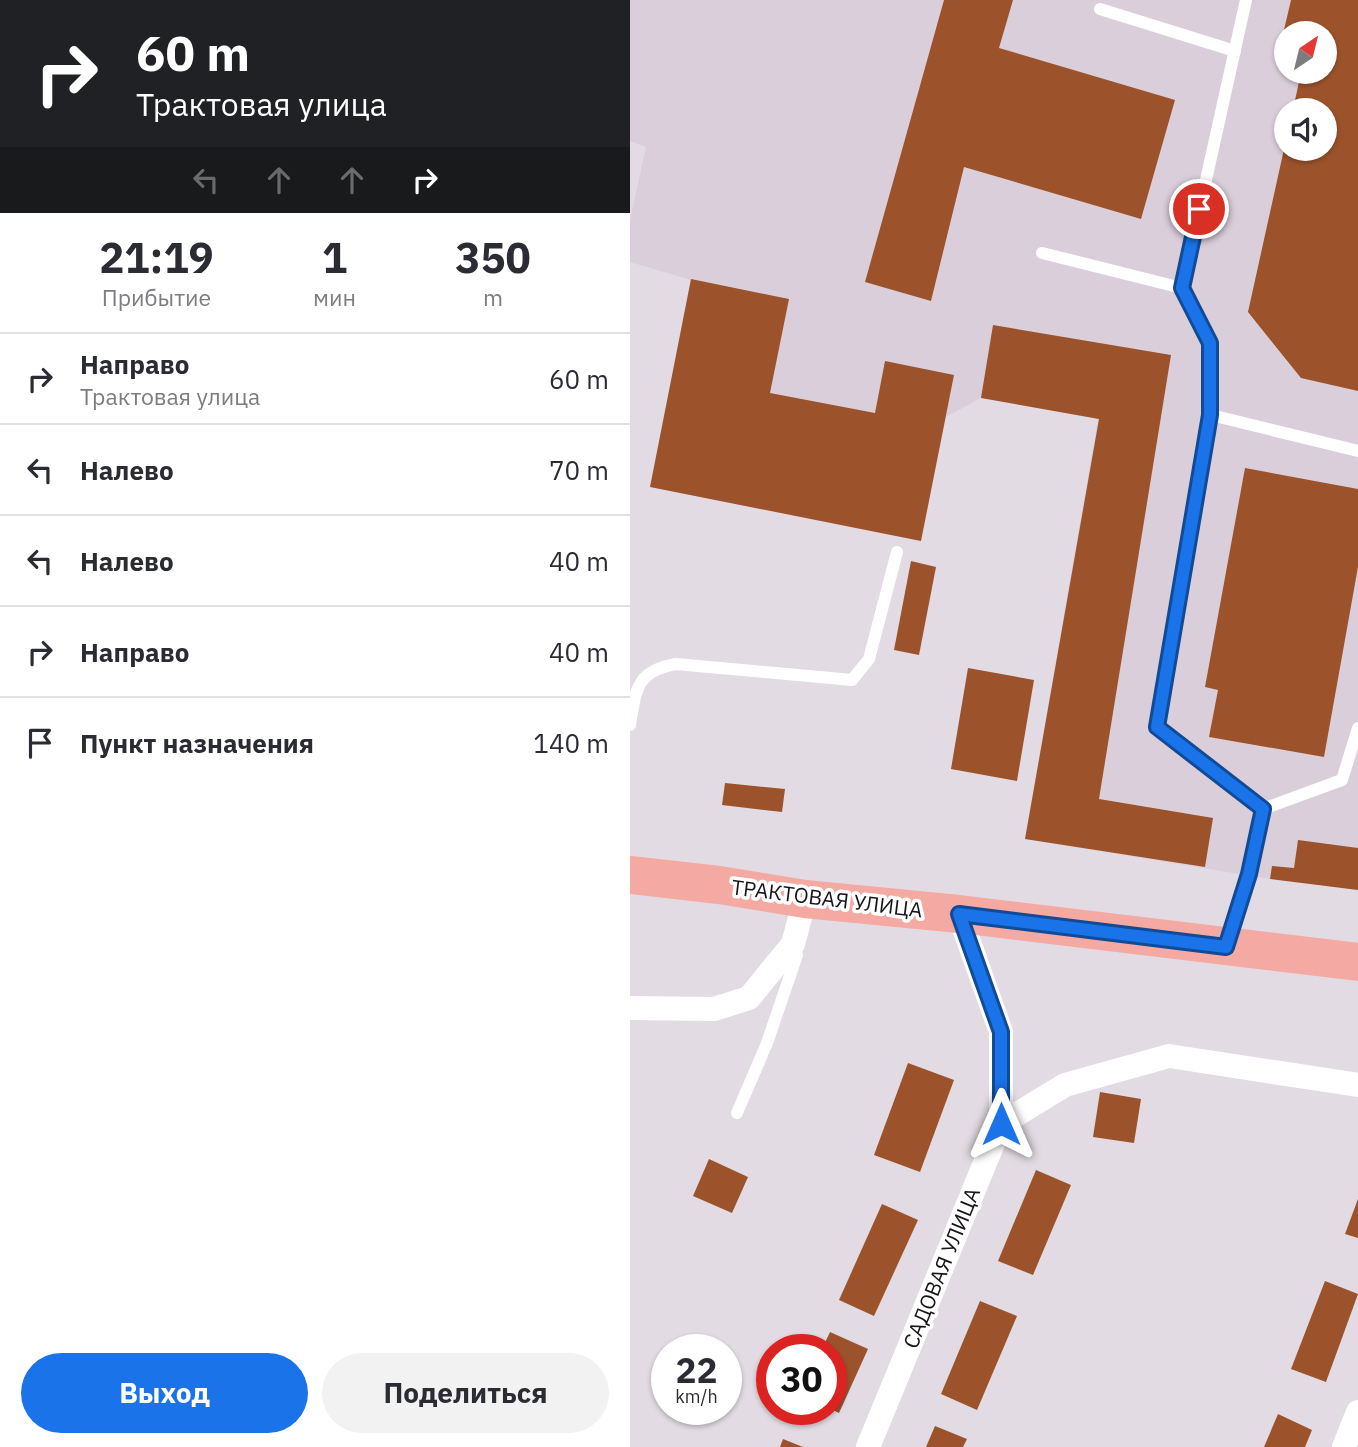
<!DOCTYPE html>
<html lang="ru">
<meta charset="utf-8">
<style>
body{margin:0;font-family:"IBM Plex Sans",sans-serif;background:#f2f2f3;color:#2b2b33;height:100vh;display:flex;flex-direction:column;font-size:26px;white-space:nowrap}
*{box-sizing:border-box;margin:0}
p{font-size:23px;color:#7c7c81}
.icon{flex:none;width:38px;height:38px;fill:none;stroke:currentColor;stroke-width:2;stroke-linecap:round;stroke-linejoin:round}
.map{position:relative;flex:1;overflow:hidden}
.details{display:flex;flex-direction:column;background:#fff;width:630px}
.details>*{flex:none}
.banner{background:#202124;color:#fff;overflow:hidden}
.needle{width:46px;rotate:35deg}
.fabs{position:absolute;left:644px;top:21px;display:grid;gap:14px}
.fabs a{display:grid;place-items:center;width:63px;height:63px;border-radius:50%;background:#fff;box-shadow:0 2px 5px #0004;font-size:35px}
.speed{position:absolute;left:21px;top:1334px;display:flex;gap:14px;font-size:35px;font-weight:700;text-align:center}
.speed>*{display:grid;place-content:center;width:91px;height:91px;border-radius:50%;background:#fff;box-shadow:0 2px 5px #0004;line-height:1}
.speed small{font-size:18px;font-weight:400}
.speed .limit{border:10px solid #d22;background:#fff;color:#111}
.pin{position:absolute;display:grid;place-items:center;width:60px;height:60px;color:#fff;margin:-30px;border:4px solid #fff;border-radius:50%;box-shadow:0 2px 7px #0007}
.me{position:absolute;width:77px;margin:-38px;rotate:0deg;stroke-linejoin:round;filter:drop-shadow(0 0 5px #0008)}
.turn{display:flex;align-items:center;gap:24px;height:147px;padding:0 21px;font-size:32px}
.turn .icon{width:91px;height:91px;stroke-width:2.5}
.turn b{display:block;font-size:49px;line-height:60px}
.lanes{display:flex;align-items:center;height:66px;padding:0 21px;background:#0003;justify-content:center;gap:35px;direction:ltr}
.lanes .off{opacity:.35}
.eta{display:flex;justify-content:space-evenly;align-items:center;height:119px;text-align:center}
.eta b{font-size:42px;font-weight:700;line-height:49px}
.cta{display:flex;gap:14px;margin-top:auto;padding:14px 21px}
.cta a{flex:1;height:80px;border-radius:42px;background:#1a73e8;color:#fff;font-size:28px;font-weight:700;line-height:80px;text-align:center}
.cta a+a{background:#f2f2f3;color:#2b2b33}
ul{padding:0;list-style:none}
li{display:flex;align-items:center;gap:21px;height:91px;padding:0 21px;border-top:2px solid #e1e1e2}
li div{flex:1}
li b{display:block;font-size:26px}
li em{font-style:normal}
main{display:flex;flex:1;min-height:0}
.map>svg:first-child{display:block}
</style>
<main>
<section class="details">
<div class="banner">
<div class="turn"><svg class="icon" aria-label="right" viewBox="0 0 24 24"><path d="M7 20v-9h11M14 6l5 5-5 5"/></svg><div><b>60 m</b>Трактовая улица</div></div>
<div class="lanes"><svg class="icon off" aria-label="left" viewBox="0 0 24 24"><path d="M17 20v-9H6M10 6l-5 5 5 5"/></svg><svg class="icon off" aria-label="ahead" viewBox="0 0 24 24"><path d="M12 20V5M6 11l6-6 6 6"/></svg><svg class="icon off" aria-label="ahead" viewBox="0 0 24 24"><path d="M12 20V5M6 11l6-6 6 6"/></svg><svg class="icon" aria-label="right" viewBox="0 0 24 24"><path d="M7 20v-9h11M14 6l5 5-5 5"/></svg></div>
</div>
<div class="eta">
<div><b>21:19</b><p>Прибытие</p></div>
<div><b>1</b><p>мин</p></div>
<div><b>350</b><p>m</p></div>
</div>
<ul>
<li><svg class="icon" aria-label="right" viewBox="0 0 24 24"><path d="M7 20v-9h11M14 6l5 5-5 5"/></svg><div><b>Направо</b><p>Трактовая улица</p></div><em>60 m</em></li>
<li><svg class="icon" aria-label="left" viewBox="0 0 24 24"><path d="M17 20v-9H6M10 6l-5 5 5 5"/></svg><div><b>Налево</b></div><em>70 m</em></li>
<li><svg class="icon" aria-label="left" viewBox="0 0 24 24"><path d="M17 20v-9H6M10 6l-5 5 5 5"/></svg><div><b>Налево</b></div><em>40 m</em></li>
<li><svg class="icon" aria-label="right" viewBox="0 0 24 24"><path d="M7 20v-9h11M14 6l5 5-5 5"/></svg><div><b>Направо</b></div><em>40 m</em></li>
<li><svg class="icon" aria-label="arrive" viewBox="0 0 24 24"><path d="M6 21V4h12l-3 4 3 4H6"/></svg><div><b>Пункт назначения</b></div><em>140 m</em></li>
</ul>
<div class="cta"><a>Выход</a><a>Поделиться</a></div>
</section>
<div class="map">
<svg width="728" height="1447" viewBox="0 0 728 1447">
<rect width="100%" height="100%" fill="#e3dbe3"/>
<path fill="#dbcedb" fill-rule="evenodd" d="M0,0H728V890L640,879L395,839L468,419L351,398L316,417L291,541L20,487L61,280L0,262V220L16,147L0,141ZM656,33H695V72H656ZM656,110H695V149H656Z"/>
<g fill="#9c532c">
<polygon points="314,0 383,0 369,48 545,100 511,219 334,167 301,301 235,282"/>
<polygon points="661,0 728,0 728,391 671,378 618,312 654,149 695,149 695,110 663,110 671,72 695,72 695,33 656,33 656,49 650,47"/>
<polygon points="61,279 159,299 140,393 245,413 255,361 324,375 291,541 20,487"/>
<polygon points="363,325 541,355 469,799 583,818 575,867 395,839 469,419 351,398"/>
<polygon points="615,468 728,489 728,567 694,757 579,737 588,690 575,687"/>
<polygon points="281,561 306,567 289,655 264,650"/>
<polygon points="338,668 404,680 387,781 321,769"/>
<polygon points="95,783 155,789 152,812 92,805"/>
<polygon points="668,840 728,848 728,890 640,879 642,866 664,868"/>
<polygon points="278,1063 324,1080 290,1172 244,1155"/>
<polygon points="470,1092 511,1099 504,1143 463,1137"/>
<polygon points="79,1159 118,1177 102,1213 63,1196"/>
<polygon points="406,1170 441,1185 403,1275 368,1261"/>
<polygon points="728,1199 728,1238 715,1234"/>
<polygon points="252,1204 288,1220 244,1316 209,1300"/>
<polygon points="695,1281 728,1294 696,1382 661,1369"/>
<polygon points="350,1301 387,1316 347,1410 311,1394"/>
<polygon points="200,1332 238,1349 209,1413 201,1409 201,1349 192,1349"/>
<polygon points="648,1414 682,1430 675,1447 634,1447"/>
<polygon points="305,1426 337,1439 333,1447 296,1447"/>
<polygon points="153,1439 173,1447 150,1447"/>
</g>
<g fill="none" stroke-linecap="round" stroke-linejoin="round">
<g stroke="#fff" stroke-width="12">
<polyline points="470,9 605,51"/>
<polyline points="412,253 552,288"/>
<polyline points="581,415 580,343 552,288 616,0"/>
<path d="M0,725C6,689 6,671 46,664L222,680L239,659L267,552"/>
<polyline points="633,809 527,727 581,415 728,451"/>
<polyline points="633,809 712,780 728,728"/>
<polyline points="597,943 619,874 633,809"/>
<polyline points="107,1113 137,1043 167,955 164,947"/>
</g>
<g stroke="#fff" stroke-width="24">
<polyline points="329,914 371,1032 371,1124"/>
<polyline points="0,1008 84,1009 119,998 163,944 175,899"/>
<polyline points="238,1447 371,1124 435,1085 539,1056 728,1085"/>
<polyline points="714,1447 728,1412"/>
</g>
<polyline stroke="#f4aaa2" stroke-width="38" points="0,875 89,885 175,899 329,914 728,962"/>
</g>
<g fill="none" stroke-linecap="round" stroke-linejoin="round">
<defs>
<polyline id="route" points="371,1124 371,1032 329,914 596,947 619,874 633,809 527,727 580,415 580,343 552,288 569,209"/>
</defs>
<use href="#route" stroke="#114b97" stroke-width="18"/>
<use href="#route" stroke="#1a73e8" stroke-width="12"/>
</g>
<g text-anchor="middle" stroke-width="7" stroke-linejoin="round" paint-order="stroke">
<g font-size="21" fill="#181518" stroke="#fff">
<text transform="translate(197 899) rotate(7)" y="7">ТРАКТОВАЯ УЛИЦА</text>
<text transform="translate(312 1268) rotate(-68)" y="7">САДОВАЯ УЛИЦА</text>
</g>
</g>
</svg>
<div class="fabs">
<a><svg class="needle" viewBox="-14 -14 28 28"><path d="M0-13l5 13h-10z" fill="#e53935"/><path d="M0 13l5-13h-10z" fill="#7c7c81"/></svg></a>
<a><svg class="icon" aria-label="sound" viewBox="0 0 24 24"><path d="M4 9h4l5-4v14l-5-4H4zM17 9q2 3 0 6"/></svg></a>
</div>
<div class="speed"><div>22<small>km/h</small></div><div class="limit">30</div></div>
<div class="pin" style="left:569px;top:209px;background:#d93025"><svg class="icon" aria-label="arrive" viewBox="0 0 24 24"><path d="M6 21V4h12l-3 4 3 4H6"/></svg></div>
<svg class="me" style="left:371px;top:1124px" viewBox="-20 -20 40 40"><path d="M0-17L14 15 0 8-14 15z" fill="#1a73e8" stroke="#fff" stroke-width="4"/></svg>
</div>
</main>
